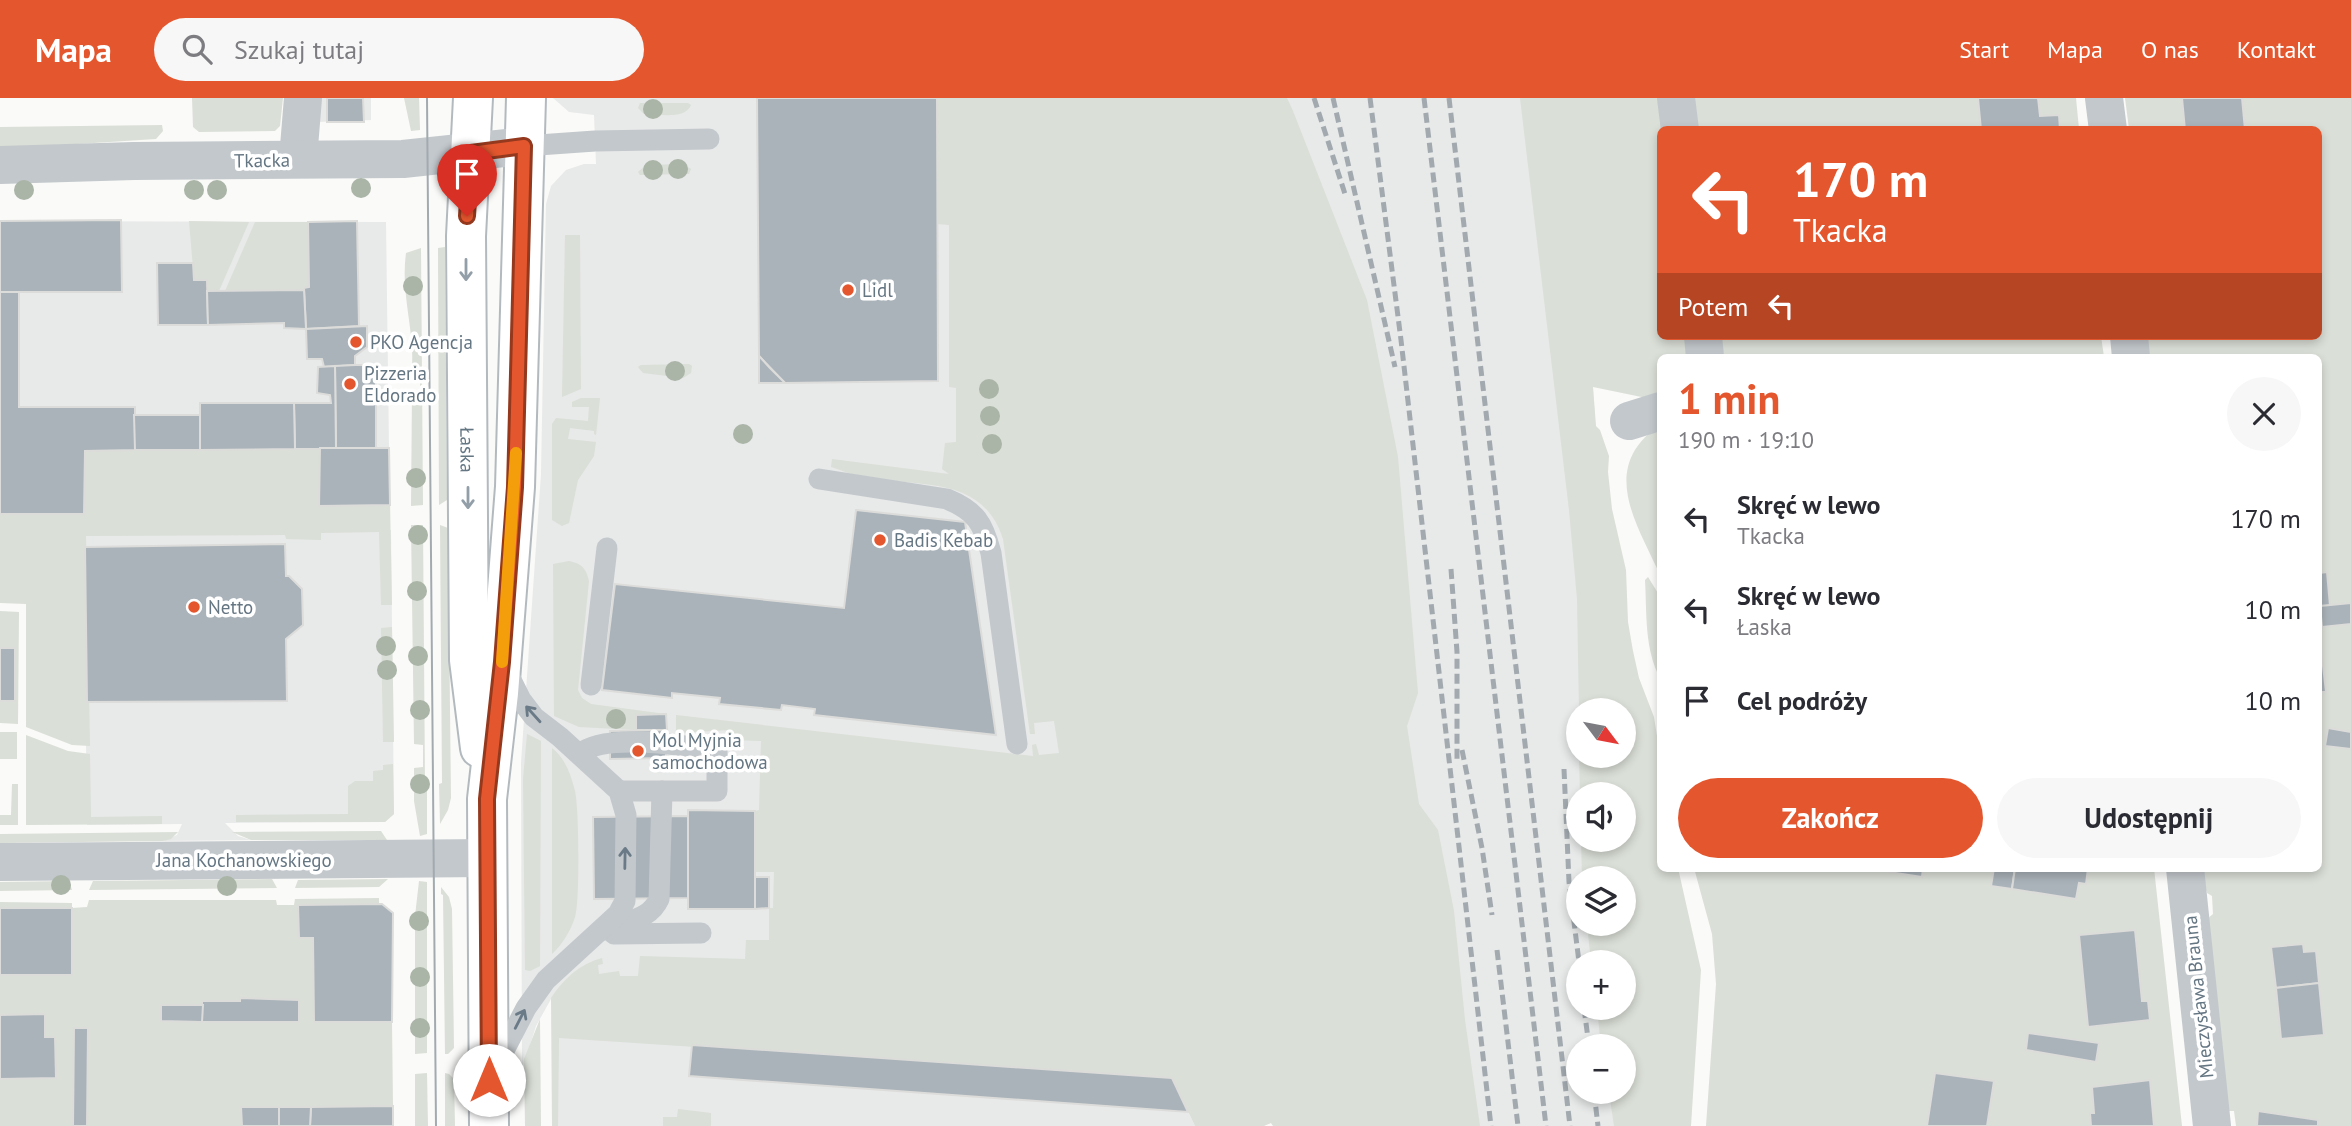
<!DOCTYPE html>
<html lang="pl">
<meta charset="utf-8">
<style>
body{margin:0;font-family:"PT Sans",sans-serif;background:#f7f7f7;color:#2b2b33;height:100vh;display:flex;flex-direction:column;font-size:26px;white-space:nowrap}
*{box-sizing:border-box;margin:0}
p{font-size:23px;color:#7c7c81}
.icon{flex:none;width:38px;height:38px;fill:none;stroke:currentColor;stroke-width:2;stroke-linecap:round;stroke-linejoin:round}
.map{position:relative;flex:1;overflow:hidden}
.details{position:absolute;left:1657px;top:256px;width:665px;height:518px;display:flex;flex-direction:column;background:#fff;border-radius:10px;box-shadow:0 4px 10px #0003}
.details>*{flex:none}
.guide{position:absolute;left:1657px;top:28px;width:665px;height:214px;border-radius:10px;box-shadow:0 4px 10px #0003;background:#e4572e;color:#fff;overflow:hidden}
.needle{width:46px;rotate:122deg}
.controls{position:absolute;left:1566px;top:600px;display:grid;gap:14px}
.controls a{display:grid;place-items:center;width:70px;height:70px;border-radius:50%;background:#fff;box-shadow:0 4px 10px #0003;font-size:35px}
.pin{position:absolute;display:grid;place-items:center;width:60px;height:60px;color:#fff;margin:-72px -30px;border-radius:50% 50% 50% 0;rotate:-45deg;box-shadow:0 0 7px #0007}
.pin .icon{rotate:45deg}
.me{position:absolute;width:77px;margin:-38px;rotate:0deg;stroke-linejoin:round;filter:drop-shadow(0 0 5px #0008)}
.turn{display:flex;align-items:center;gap:24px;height:147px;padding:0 21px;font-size:32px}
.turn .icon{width:91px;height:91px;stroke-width:2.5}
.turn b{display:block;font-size:49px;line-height:60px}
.then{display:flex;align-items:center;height:66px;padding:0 21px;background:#0003;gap:14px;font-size:26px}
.round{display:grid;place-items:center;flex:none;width:74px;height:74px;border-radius:37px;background:#f7f7f7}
.headline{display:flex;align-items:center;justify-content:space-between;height:119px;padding:0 21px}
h1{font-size:42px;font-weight:600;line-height:52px;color:#e4572e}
.cta{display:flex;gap:14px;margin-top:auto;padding:14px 21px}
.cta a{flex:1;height:80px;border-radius:42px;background:#e4572e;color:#fff;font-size:28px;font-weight:600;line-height:80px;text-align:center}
.cta a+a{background:#f7f7f7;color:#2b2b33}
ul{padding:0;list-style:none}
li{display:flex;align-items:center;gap:21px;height:91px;padding:0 21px}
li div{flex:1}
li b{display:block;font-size:26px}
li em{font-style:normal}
header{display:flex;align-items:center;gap:42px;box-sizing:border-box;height:98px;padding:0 35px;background:#e4572e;color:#fff}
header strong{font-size:33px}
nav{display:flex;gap:38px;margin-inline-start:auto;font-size:24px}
.search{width:490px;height:63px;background:#f7f7f7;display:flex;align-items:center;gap:18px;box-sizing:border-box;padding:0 24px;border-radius:38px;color:#7c7c81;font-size:26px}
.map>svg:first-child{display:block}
</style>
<header>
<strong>Mapa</strong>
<div class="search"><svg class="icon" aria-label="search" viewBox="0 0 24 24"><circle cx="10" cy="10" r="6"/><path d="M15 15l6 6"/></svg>Szukaj tutaj</div>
<nav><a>Start</a><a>Mapa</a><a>O nas</a><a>Kontakt</a></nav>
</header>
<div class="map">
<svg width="2351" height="1028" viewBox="0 0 2351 1028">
<rect width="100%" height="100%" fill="#fafaf8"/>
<g fill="#e8e9e9" fill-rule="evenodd">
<polygon points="317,0 371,0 371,22 317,24"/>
<polygon points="553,0 980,0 1067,661 808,954 1172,980 1195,1028 558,1028 558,940 551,901 536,928 522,972 521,665 541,376 546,106 551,88 566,72 584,66 596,66 594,17 569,14"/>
<path d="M1282,0H1560L1592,277L1615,612H1578V658H1618L1621,696H1578V742H1623L1647,1028H1454ZM1578,780H1624V826H1578ZM1578,864H1624V910H1578ZM1578,948H1624V994H1578Z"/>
<polygon points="0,123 386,124 389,350 86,353 84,415 391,432 394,716 385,724 225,725 238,738 251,742 163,743 177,737 182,726 87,727 84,480 0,416"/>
</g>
<g fill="#dadfd7">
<polygon points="192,0 283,0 280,28 275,33 199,34 193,29"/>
<polygon points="404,0 419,0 420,32 411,33"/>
<path d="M937,0H1287L1293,13L1367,202L1398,359L1418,595L1407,628L1419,706L1438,732L1454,813L1465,922L1480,1028H1273L1271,1025L1264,1028H1195L1172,980L559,940L558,1028H552L551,900C564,880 580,866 602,860L603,866L598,867L599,876L619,873L620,878H638L640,858L745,861L746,842H769V810H773L774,774H755V713L759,712L761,643L730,642L729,632L676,635V617L1033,658L1032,647L1036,646L1039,657L1059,655L1054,623L1034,625L1035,636H1030L1003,441C982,375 916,390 862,379C852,377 841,372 831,369L832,361L949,376L942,371L945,345L956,344V290L949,289V127L937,126Z"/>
<polygon points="1520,0 1664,0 1661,32 1661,238 1693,238 1695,259 1661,259 1661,303 1593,289 1596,328 1600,332 1609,358 1608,374 1612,411 1626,472 1628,524 1633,553 1639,580 1654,619 1660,657 1661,770 1678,770 1701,872 1691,1028 1614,1028 1609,994 1624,994 1624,948 1601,948 1597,910 1624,910 1624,864 1591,864 1587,826 1624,826 1624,780 1582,780 1581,742 1624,742 1624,696 1580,696 1579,658 1624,658 1624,612 1579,612 1577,501 1569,412"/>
<polygon points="1684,0 2076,0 2079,31 1688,31"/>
<polygon points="2125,0 2351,0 2351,1028 2236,1028 2234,1013 2224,1013 2206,822 2213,816 2212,798 2207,795 2199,770 2319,770 2319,259 2147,259 2144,238 2319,238 2319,32 2129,31"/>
<path d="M640,5H688L691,7C685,22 658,16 644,16L638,10Z"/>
<polygon points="162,27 163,33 156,41 0,51 0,29"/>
<polygon points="683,66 691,71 689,76 640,77 638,74 646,67"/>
<polygon points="189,123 249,124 219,193 207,193 194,182"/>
<polygon points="255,124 308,124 309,189 304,192 225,193"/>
<polygon points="565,137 580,137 581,291 562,299"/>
<polygon points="445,149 447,402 439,407 438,150"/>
<path d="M421,150L423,407L411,408L412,294L420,293V282H412C412,267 413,252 411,238C408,210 402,184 406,155Z"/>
<polygon points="1714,238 2101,238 2104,259 1717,259"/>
<polygon points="689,266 692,268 691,275 683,280 643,275 638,269 641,267"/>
<polygon points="581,300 600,300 596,337 594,336 594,333 570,330 568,341 596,344 594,358 578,382 569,425 562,428 552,422 552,326 556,320 588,323 589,309 572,309 572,304"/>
<path d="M1661,326V479C1637,425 1597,370 1661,326Z"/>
<polygon points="389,350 392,507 381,507 379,434 321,435 321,442 286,441 285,437 86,438 90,648 72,647 26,629 26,506 0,505 0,416 83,416 85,353"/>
<polygon points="411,427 423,427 425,686 427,686 427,736 420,738 414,703 414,670 423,669 423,647 414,646"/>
<polygon points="440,427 448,430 451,700 448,712 440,726 439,686 442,685"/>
<path d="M569,463C582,466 586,470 589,483L578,592L582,600L591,606L666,616L636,617V632L579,629L554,618L553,466Z"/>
<path d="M1648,479L1661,500V582C1644,551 1647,516 1645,482Z"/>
<polygon points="0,513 19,514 18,626 0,625 0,603 15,603 15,550 0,550"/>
<polygon points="392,529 394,644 383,644 381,530"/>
<polygon points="17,634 17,661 0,661 0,634"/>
<polygon points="527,636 541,643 540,868 530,873 525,872 523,681"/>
<polygon points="26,637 68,653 90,656 91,719 160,718 162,718 162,726 26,727"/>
<path d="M552,650C565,660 571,677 575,693C579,709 580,804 575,819C571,832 562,847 552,856Z"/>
<polygon points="393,666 394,716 385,724 236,724 236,717 240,717 348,716 348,688 355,683 373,683 373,673 383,672 383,667"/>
<polygon points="12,686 18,686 18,727 0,727 0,717 11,717"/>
<polygon points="381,733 387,742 251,742 232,734"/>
<polygon points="178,734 171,741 163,743 0,745 0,736"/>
<polygon points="1694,770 2154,770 2182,1028 1706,1028 1716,886 1712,836"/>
<polygon points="272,781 277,790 89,792 93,783"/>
<polygon points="388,781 379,789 295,790 298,782"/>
<polygon points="69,783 72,792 0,793 0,784"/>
<polygon points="419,783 427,784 427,955 415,956 415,818"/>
<polygon points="441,789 449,799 452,811 454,950 448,956 445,956 443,797 441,796"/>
<polygon points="379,800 379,806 298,807 299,840 313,840 315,924 392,924 393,1008 242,1009 242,1028 87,1028 88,931 75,930 73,1028 0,1028 0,981 56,979 55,940 45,939 45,916 0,917 0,877 72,877 0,810 0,804 72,805 72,810 87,809 89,802 276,802 277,807 294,807 295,801"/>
<polygon points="540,921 541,1028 525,1028 524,961"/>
<polygon points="427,975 428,1028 415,1028 415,976"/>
<polygon points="445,975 449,976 454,981 455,1028 445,1028"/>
<polygon points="678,1011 711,1015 711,1028 663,1028 663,1019 677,1019"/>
</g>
<g fill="#aab3b9" stroke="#dcdcda" stroke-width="2">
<polygon points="327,0 363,0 364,24 327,24"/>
<polygon points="757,0 937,0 938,283 785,285 759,258"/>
<polygon points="1978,0 2038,0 2040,18 2059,17 2060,32 1981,32"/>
<polygon points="2182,0 2242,0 2245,32 2185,32"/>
<polygon points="121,122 122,194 0,194 0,123"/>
<polygon points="357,123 359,228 306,231 304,190 309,189 308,124"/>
<polygon points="157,165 193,165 194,182 207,182 208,227 158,227"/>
<polygon points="304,192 306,231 284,230 284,225 208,227 207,193"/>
<polygon points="0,194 19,194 19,309 135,309 135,352 85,353 84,416 0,416"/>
<polygon points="367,228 367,249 355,258 355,267 324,269 322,261 307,261 306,231"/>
<polygon points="759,258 769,269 785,285 759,285"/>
<polygon points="355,267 376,267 376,351 336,351 335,268"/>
<polygon points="335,268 336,351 295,351 294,305 331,305 330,297 317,295 318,269"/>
<polygon points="200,305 294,305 295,351 200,352"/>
<polygon points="134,317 200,317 200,352 135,352"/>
<polygon points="320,350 389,350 390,407 319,408"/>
<polygon points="856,412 965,424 996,637 814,617 815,611 782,607 781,612 719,606 720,600 672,595 672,600 602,592 615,486 844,510"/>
<polygon points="285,446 286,478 289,478 302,491 303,527 286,541 287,603 87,604 85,449"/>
<polygon points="2327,474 2330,508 2319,509 2319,475"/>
<polygon points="2351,505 2351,526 2322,529 2320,508"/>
<rect x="0" y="550" width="15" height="53"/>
<polygon points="2319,551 2321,551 2326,594 2319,594"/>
<polygon points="666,616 667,632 636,632 636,617"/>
<polygon points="2328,630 2351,634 2351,651 2325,648"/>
<polygon points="667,632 666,660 610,661 610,633"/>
<polygon points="688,712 755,713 755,811 688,811"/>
<polygon points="688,718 688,800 594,801 593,719"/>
<polygon points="1890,770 1923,770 1922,779 1889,774"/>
<polygon points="1994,770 2015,770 2012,791 1991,788"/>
<polygon points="2015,770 2088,770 2086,786 2079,785 2076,801 2012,791"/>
<polygon points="755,779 769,779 769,810 755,811"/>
<polygon points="382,806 393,815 392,924 314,924 313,840 299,840 298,807"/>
<rect x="0" y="810" width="72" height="67"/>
<polygon points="2135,832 2142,903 2148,903 2150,922 2088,929 2079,837"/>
<polygon points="2303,846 2304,854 2316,853 2319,885 2276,890 2271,849"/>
<polygon points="2319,885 2324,937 2281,941 2276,890"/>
<polygon points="240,900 299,902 299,924 202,924 202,903 240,903"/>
<polygon points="161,907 203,907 202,924 161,923"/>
<polygon points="45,916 45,939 55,939 56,980 0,981 0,917"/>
<polygon points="74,930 88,930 87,1028 73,1028"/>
<polygon points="2028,935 2099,945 2096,964 2026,952"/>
<polygon points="692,947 1172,980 1188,1014 689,978"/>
<polygon points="1935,975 1994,983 1987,1028 1927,1028"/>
<polygon points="2150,982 2154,1028 2091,1028 2090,1015 2094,1015 2092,989"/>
<polygon points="393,1008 393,1028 310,1028 311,1009"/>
<polygon points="241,1009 279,1009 279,1028 242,1028"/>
<polygon points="279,1009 311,1009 310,1028 279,1028"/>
<polygon points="2258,1013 2318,1022 2318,1028 2257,1028"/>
</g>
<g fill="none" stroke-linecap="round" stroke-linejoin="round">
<defs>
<g id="secondary">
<path id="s1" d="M473,0L466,138L469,562L480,650"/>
<polyline points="489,1028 487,701 499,595 515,389 526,0"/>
</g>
</defs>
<use href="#secondary" stroke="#b3babf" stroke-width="42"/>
<g stroke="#c3c8cc" stroke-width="21">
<polyline points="524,48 595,43 709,41"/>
<path d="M819,381L947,401C976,413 983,425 991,455L1017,646"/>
<polyline points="591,587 607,450"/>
<path d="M580,656C603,634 685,648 717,652V693H619"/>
<path d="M606,832C626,822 649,823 659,801L662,693"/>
<polyline points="614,836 701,835"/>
<polyline points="495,970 526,910 546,882 618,816 625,803 626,717 619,693 560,639 534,619 521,602 506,572"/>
</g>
<g stroke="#c3c8cc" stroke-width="38">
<polyline points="1676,0 1680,32"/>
<polyline points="2104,0 2108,32"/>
<polyline points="298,61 303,0"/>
<polyline points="0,67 134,63 403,61 524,48"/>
<polyline points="1703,238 1705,259"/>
<polyline points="2129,238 2131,259"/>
<polyline points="1629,323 1661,313"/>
<polyline points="0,764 487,760"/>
<polyline points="2185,770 2212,1028"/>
</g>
<use href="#secondary" stroke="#fff" stroke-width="38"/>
<polyline stroke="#a2aab0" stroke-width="2" points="427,0 436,1028"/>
<g stroke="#a2aab0" stroke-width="5" stroke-dasharray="10 5" stroke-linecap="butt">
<polyline points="1314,0 1346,99"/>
<polyline points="1333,0 1395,269"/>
<polyline points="1370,0 1401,242 1491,1028"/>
<polyline points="1424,0 1546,1028"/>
<polyline points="1449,0 1570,1028"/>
<polyline points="1451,471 1457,554 1457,664"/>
<polyline points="1462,652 1482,750 1492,817"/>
<polyline points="1564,671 1569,784 1579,864"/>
<polyline points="1497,852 1518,1028"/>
<polyline points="1584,910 1589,948"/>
<polyline points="1594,994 1598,1028"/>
</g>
</g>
<g fill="#aab4a7">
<circle cx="653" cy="11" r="10"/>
<circle cx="678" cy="71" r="10"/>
<circle cx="653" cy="72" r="10"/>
<circle cx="361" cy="90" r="10"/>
<circle cx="24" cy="92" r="10"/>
<circle cx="194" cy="92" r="10"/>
<circle cx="217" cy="92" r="10"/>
<circle cx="413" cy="188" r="10"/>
<circle cx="675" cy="273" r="10"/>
<circle cx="989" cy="291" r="10"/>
<circle cx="990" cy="318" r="10"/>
<circle cx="743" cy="336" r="10"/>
<circle cx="992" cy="346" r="10"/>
<circle cx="416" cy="380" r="10"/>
<circle cx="418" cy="437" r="10"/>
<circle cx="417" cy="493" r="10"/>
<circle cx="386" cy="548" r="10"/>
<circle cx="418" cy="558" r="10"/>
<circle cx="387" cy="572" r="10"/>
<circle cx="420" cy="612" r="10"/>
<circle cx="616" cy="621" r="10"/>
<circle cx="420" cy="686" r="10"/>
<circle cx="61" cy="787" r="10"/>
<circle cx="227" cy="788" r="10"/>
<circle cx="419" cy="823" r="10"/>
<circle cx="420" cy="879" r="10"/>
<circle cx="420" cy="930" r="10"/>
</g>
<defs><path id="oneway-shaft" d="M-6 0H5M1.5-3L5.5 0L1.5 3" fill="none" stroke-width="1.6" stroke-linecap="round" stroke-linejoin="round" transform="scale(1.75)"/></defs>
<g stroke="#939fa8">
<use href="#oneway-shaft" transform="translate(466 172) rotate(90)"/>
<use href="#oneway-shaft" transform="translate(468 400) rotate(90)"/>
</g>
<g stroke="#6a7a87">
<use href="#oneway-shaft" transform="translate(533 616) rotate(-132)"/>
<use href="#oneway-shaft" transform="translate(625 760) rotate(-89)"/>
<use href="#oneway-shaft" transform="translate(520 921) rotate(-63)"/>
</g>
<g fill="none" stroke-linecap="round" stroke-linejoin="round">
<defs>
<polyline id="route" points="467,118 471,55 524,48 515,389 502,564 487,701 489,982"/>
</defs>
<use href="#route" stroke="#94391e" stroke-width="18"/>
<use href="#route" stroke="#e4572e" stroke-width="12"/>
<polyline stroke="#f59e0b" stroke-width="12" points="502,564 516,355"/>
</g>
<g fill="#e4572e" stroke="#fff" stroke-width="2.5">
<circle cx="848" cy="192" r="7"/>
<circle cx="356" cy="244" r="7"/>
<circle cx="350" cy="286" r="7"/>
<circle cx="880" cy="442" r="7"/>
<circle cx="194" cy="509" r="7"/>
<circle cx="638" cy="653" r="7"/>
</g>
<g text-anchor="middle" stroke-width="7" stroke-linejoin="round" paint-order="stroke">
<g font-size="19" fill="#657683" stroke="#fff">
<text transform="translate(262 62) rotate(-1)" y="7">Tkacka</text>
<text dy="7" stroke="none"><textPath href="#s1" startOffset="352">Łaska</textPath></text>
<text x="244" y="769">Jana Kochanowskiego</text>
<text transform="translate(2198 899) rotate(-96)" y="7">Mieczysława Brauna</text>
</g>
<g font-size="19" fill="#657683" stroke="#fff" text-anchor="start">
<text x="862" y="199">Lidl</text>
<text x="370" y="251">PKO Agencja</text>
<text x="364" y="282">Pizzeria<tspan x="364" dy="22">Eldorado</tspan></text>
<text x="894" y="449">Badis Kebab</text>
<text x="208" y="516">Netto</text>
<text x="652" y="649">Mol Myjnia<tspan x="652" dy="22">samochodowa</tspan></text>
</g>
</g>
</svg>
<div class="controls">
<a><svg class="needle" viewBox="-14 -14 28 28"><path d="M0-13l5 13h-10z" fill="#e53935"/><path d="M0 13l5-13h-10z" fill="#7c7c81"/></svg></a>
<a><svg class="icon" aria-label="sound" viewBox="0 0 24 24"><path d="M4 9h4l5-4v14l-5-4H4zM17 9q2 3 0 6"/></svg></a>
<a><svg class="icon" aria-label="layers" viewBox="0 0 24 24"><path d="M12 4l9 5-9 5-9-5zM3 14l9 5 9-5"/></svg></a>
<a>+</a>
<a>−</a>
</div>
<div class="pin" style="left:467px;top:118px;background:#d93025"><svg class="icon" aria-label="arrive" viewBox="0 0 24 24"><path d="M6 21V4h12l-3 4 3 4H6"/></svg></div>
<svg class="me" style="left:489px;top:982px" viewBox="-20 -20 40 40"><circle r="19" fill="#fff"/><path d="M0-13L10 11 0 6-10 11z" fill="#e4572e"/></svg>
<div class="guide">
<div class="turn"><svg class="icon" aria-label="left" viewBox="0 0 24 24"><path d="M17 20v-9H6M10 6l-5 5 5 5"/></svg><div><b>170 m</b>Tkacka</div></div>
<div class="then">Potem<svg class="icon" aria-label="left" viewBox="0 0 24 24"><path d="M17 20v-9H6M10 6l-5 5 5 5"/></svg></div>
</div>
<section class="details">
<div class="headline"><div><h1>1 min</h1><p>190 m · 19:10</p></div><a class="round"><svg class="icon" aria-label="close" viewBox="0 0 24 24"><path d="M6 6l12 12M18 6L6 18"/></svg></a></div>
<ul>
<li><svg class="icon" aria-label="left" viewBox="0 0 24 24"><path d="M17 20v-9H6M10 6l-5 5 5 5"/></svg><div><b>Skręć w lewo</b><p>Tkacka</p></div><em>170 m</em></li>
<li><svg class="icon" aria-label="left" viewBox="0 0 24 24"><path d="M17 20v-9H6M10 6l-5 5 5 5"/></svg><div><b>Skręć w lewo</b><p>Łaska</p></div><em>10 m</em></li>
<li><svg class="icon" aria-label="arrive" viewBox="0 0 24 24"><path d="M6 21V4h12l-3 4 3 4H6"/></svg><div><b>Cel podróży</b></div><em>10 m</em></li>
</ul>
<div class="cta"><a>Zakończ</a><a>Udostępnij</a></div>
</section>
</div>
